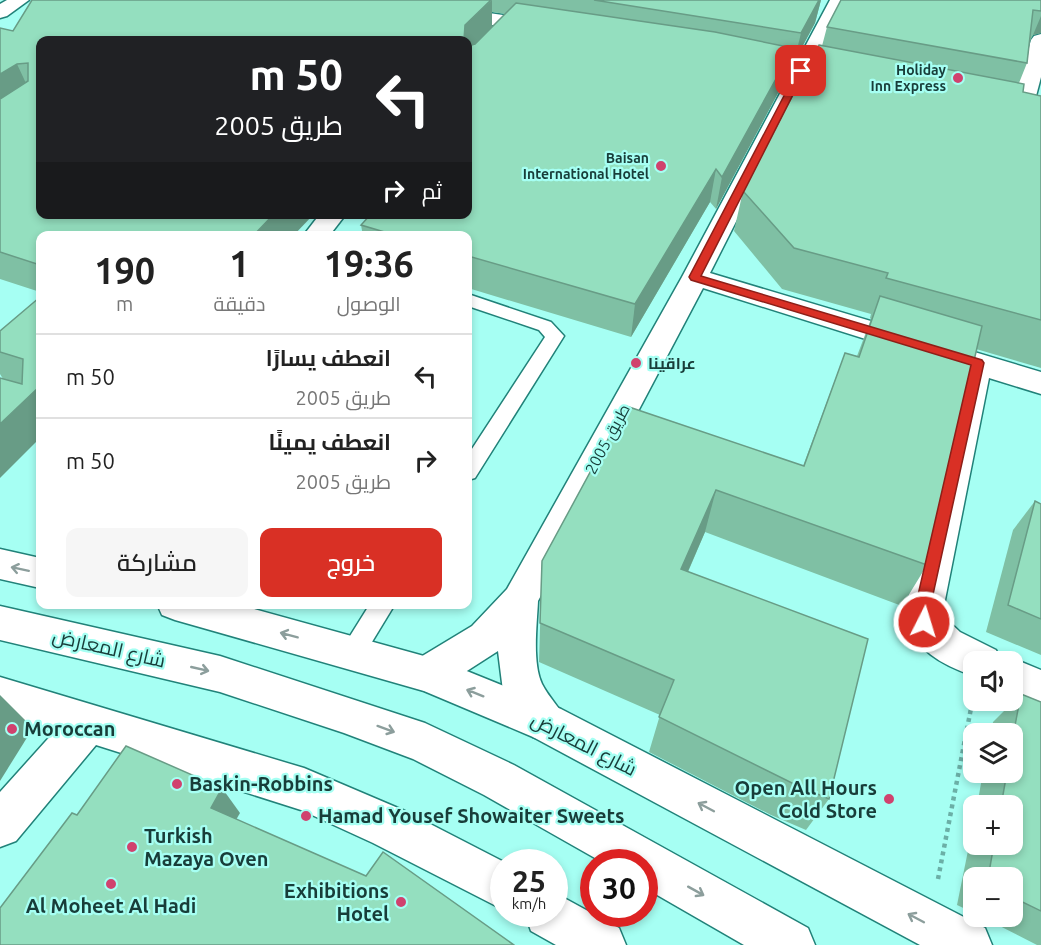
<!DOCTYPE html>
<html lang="ar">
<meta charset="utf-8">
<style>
body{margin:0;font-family:Ubuntu,Cairo,sans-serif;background:#f6f6f6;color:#222;direction:rtl;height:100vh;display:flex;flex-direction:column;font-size:22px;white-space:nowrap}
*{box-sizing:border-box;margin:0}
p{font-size:20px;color:#767676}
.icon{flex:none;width:33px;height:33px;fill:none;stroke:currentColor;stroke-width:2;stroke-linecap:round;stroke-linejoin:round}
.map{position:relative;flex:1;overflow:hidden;direction:ltr}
.sheet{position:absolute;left:36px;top:231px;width:436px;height:378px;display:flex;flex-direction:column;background:#fff;border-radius:12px;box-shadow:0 3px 9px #0003;direction:rtl}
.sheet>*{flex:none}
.hud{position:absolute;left:36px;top:36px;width:436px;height:183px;border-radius:12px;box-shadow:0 3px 9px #0003;direction:rtl;background:#202124;color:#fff;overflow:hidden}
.buttons{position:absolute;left:963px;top:651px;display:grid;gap:12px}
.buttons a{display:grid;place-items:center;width:60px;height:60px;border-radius:12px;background:#fff;box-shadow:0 3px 9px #0003;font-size:30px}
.speed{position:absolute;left:490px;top:849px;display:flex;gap:12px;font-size:30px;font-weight:700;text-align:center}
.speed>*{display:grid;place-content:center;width:78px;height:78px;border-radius:50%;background:#fff;box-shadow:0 3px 9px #0003;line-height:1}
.speed small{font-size:15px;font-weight:400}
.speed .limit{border:9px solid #d22;background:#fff;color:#111}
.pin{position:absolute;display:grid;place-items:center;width:51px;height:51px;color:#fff;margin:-26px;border-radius:12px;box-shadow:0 3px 9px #0006}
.me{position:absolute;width:66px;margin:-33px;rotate:5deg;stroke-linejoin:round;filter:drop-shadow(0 0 4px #0008)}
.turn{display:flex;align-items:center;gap:21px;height:126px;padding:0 30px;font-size:27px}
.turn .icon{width:78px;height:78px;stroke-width:2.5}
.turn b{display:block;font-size:42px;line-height:51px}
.then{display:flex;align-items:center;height:57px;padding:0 30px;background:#0003;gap:12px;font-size:22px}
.eta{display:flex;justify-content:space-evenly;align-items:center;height:102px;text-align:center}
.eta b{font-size:36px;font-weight:600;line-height:42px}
.primary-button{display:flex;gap:12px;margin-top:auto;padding:12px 30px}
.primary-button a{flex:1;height:69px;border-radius:12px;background:#d93025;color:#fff;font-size:24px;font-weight:600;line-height:69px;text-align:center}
.primary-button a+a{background:#f6f6f6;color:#222}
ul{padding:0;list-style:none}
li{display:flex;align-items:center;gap:18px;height:84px;padding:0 30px;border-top:2px solid #e0e0e0}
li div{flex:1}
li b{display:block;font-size:22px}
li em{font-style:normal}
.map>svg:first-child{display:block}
</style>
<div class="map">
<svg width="1041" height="945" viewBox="0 0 1041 945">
<rect width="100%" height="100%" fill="#a6fff3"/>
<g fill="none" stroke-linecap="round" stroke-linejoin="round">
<defs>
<g id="lane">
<polygon points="468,294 551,322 564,336 475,478 468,480 468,455 545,337 539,330 468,306"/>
<polygon points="370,604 395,604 361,660 352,663 343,660 340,652"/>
</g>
<g id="street">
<polygon points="351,0 397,0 545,21 552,23 554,27 552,31 545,33 360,5 354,4"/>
<path d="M830,0H848L710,273L1041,372V394L989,378L942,615L960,632L996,650L1001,662H974V676C940,664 916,651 904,615L961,369L703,288L538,601C537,624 532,663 542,684C549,698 561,708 567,723L561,737L547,742L533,737L509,704L503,691L498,651L442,687L428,692L414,687L408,674L414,661L472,626L507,589L682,277Z"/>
<polygon points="1041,34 1041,77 1031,115 1028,120 1020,122 1012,120 1009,115 1031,40 1034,36"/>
<polygon points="320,214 346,214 329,236 303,236"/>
<polygon points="1012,658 1041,670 1041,707 1012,695 1012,662 1003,662"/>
<polygon points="0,677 304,768 405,811 504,862 504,910 373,843 301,810 96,745 16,841 0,847 0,792 54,732 0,715"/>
<polygon points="555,893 619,928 626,945 556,945 531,931 525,914 555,914"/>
</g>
<g id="secondary">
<polygon points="7,0 29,0 7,16 0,18 0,4"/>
<polygon points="0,549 40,558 40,588 0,579"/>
<polygon points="157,604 236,604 442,661 561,709 985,928 992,945 920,945 533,737 424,691 175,620 162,615"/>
<polygon points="0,606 220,656 425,723 514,765 808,928 815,945 744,945 645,888 645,862 602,862 484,795 413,759 344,733 220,692 0,640"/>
</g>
</defs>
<use href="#lane" stroke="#218279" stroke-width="3"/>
<use href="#street" stroke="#218279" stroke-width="3"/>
<use href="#secondary" stroke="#218279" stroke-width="3"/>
<polyline stroke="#6bafa6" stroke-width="4.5" stroke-dasharray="4 4" stroke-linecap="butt" points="938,879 973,698"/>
<use href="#lane" fill="#fff" fill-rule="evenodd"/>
<use href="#street" fill="#fff" fill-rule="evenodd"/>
<use href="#secondary" fill="#fff" fill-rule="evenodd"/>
</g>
<g fill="#7fc0a4" fill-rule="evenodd">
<path d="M32,0H821L815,23L794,62H789L786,78L716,209L710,202L631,337L468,288V236H363L361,225L468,214V40H40V292L0,279V28L13,31ZM492,12L505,14L492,27Z"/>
<polygon points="1041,0 1041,33 1033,35 1030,41 1027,63 1019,83 1023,92 1041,96 1041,368 976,349 927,565 902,606 705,532 688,572 829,799 806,830 771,815 649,752 660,715 539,662 542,561 626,406 803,466 845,353 857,356 871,319 870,318 871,314 782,289 734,231 743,191 822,46 827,27"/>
<polygon points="40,297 40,438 0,374 0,331"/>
<polygon points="1035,501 1041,504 1041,655 986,632 1013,530"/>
<polygon points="1021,694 1041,702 1041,945 1037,945 980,916 1012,916 1012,878 974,878 974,913 957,905 974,821 974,844 1012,844 1012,806 977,806 983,772 1012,772 1012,734 991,734 993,722"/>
</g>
<g fill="#689c86">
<polygon points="492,0 492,29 468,53 468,40 464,40 465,25"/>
<polygon points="819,0 821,0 815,23 794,62 801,33"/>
<polygon points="1041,16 1041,33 1033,35"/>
<polygon points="793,48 786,78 716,209 722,177"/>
<polygon points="17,64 31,94 0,114 0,74"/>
<polygon points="716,169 710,202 631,337 635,304"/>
<polygon points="274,214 314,214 293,236 253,236"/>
<polygon points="40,386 40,438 0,478 0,424"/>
<polygon points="716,490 705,532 671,610 681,569"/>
<polygon points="0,695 33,728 0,781"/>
<polygon points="222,788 240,813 229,832 211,808"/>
</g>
<g fill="#94dfbf" stroke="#689c86" stroke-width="1.5">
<polygon points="32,0 491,0 465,25 464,40 40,40 40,214 274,214 253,236 40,236 40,265 0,252 0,99 28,81 28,63 17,64 0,74 0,28 13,31"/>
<polygon points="594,0 819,0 801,33"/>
<polygon points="841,0 1041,0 1041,11 1033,10 1027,63 827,27"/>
<polygon points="516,3 715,32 793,48 722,177 716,169 635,304 468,256 468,236 398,236 361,225 371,214 468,214 468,46 475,44"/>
<polygon points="819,45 1024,84 1023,92 1041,96 1041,320 886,278 888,273 794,248 743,191"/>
<polygon points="880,296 982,326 927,565 716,490 681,569 868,639 829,799 792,783 659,717 674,680 540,623 542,561 626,406 804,466 845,353 859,357"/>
<polygon points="40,297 40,386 0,424 0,378 22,384 23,359 0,352 0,331"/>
<polygon points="1035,501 1041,504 1041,619 1008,605"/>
<polygon points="1021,694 1041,702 1041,911 1012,897 1012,878 988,878 994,844 1012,844 1012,806 1001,806 1007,772 1012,772 1012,741"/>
<polygon points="126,746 222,788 211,808 366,876 383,852 514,945 0,945 0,908 72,813 77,815"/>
</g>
<defs><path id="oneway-shaft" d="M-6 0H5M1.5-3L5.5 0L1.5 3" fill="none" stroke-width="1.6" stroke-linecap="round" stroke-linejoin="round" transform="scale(1.5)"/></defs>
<g stroke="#8c9e9c">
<use href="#oneway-shaft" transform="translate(20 569) rotate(-168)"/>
<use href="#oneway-shaft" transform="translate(289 635) rotate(-165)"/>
<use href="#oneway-shaft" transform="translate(200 669) rotate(13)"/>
<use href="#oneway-shaft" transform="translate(475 693) rotate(-158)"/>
<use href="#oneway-shaft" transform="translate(386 729) rotate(20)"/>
<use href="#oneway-shaft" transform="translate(706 807) rotate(-152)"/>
<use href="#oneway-shaft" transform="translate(696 891) rotate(29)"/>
<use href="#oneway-shaft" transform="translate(916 918) rotate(-152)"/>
</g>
<polygon fill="#d93025" stroke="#8d1f18" stroke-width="1.5" points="801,68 805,71 701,276 982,360 984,363 930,608 932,622 930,627 924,629 919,627 915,608 971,365 691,280 689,277 797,71"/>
<g fill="#d0426e" stroke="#a6fff3" stroke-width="2">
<circle cx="958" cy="78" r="6"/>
<circle cx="661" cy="166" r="6"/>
<circle cx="636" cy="363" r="6"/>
<circle cx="12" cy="729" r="6"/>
<circle cx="177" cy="784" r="6"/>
<circle cx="889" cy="799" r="6"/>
<circle cx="306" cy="816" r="6"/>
<circle cx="132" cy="847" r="6"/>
<circle cx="111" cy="884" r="6"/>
<circle cx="401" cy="902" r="6"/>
</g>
<g text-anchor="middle" stroke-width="4.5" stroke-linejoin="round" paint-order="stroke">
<g font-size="14" font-weight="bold" fill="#183d39" stroke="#a6fff3" text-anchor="end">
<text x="946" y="75">Holiday<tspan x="946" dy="16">Inn Express</tspan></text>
<text x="649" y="163">Baisan<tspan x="649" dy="16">International Hotel</tspan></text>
</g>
<g font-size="16" font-weight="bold" fill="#183d39" stroke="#a6fff3" text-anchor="start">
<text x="648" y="369">عراقينا</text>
</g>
<g font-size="16" fill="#183d39" stroke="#a6fff3">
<text transform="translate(607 439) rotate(-62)" y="6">طريق 2005</text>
</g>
<g font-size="20" fill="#183d39" stroke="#a6fff3">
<text transform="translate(109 648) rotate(13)" y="7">شارع المعارض</text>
<text transform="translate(584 744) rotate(27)" y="7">شارع المعارض</text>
</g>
<g font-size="20" font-weight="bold" fill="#183d39" stroke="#a6fff3" text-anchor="start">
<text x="24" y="736">Moroccan</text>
<text x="189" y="791">Baskin-Robbins</text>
<text x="877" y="795" text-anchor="end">Open All Hours<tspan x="877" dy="23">Cold Store</tspan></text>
<text x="318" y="823">Hamad Yousef Showaiter Sweets</text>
<text x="144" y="843">Turkish<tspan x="144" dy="23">Mazaya Oven</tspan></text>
<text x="389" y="898" text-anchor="end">Exhibitions<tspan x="389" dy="23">Hotel</tspan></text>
<text x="111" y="913" text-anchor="middle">Al Moheet Al Hadi</text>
</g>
</g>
</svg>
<div class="buttons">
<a><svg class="icon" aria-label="sound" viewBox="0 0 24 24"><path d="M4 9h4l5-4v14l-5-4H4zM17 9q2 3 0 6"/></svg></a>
<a><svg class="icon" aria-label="layers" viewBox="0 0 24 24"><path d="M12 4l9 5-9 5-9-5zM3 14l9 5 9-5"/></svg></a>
<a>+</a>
<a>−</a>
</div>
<div class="speed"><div>25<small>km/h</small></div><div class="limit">30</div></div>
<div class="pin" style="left:801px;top:71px;background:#d93025"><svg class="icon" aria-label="arrive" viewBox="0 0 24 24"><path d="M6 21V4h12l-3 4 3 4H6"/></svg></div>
<svg class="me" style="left:924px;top:622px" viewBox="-20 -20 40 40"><circle r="17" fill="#d93025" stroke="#fff" stroke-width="3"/><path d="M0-11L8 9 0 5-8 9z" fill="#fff"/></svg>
<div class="hud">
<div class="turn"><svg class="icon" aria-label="left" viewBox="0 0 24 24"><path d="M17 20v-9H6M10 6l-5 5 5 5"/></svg><div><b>50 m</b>طريق 2005</div></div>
<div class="then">ثم<svg class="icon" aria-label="right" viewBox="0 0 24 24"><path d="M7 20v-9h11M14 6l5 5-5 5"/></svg></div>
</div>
<section class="sheet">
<div class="eta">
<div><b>19:36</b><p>الوصول</p></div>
<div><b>1</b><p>دقيقة</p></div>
<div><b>190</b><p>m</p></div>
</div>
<ul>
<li><svg class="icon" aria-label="left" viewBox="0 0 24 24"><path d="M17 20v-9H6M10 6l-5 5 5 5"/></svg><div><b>انعطف يسارًا</b><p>طريق 2005</p></div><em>50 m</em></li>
<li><svg class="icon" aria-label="right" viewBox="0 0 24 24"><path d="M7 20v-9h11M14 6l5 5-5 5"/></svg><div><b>انعطف يمينًا</b><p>طريق 2005</p></div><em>50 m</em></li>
</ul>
<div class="primary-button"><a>خروج</a><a>مشاركة</a></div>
</section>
</div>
